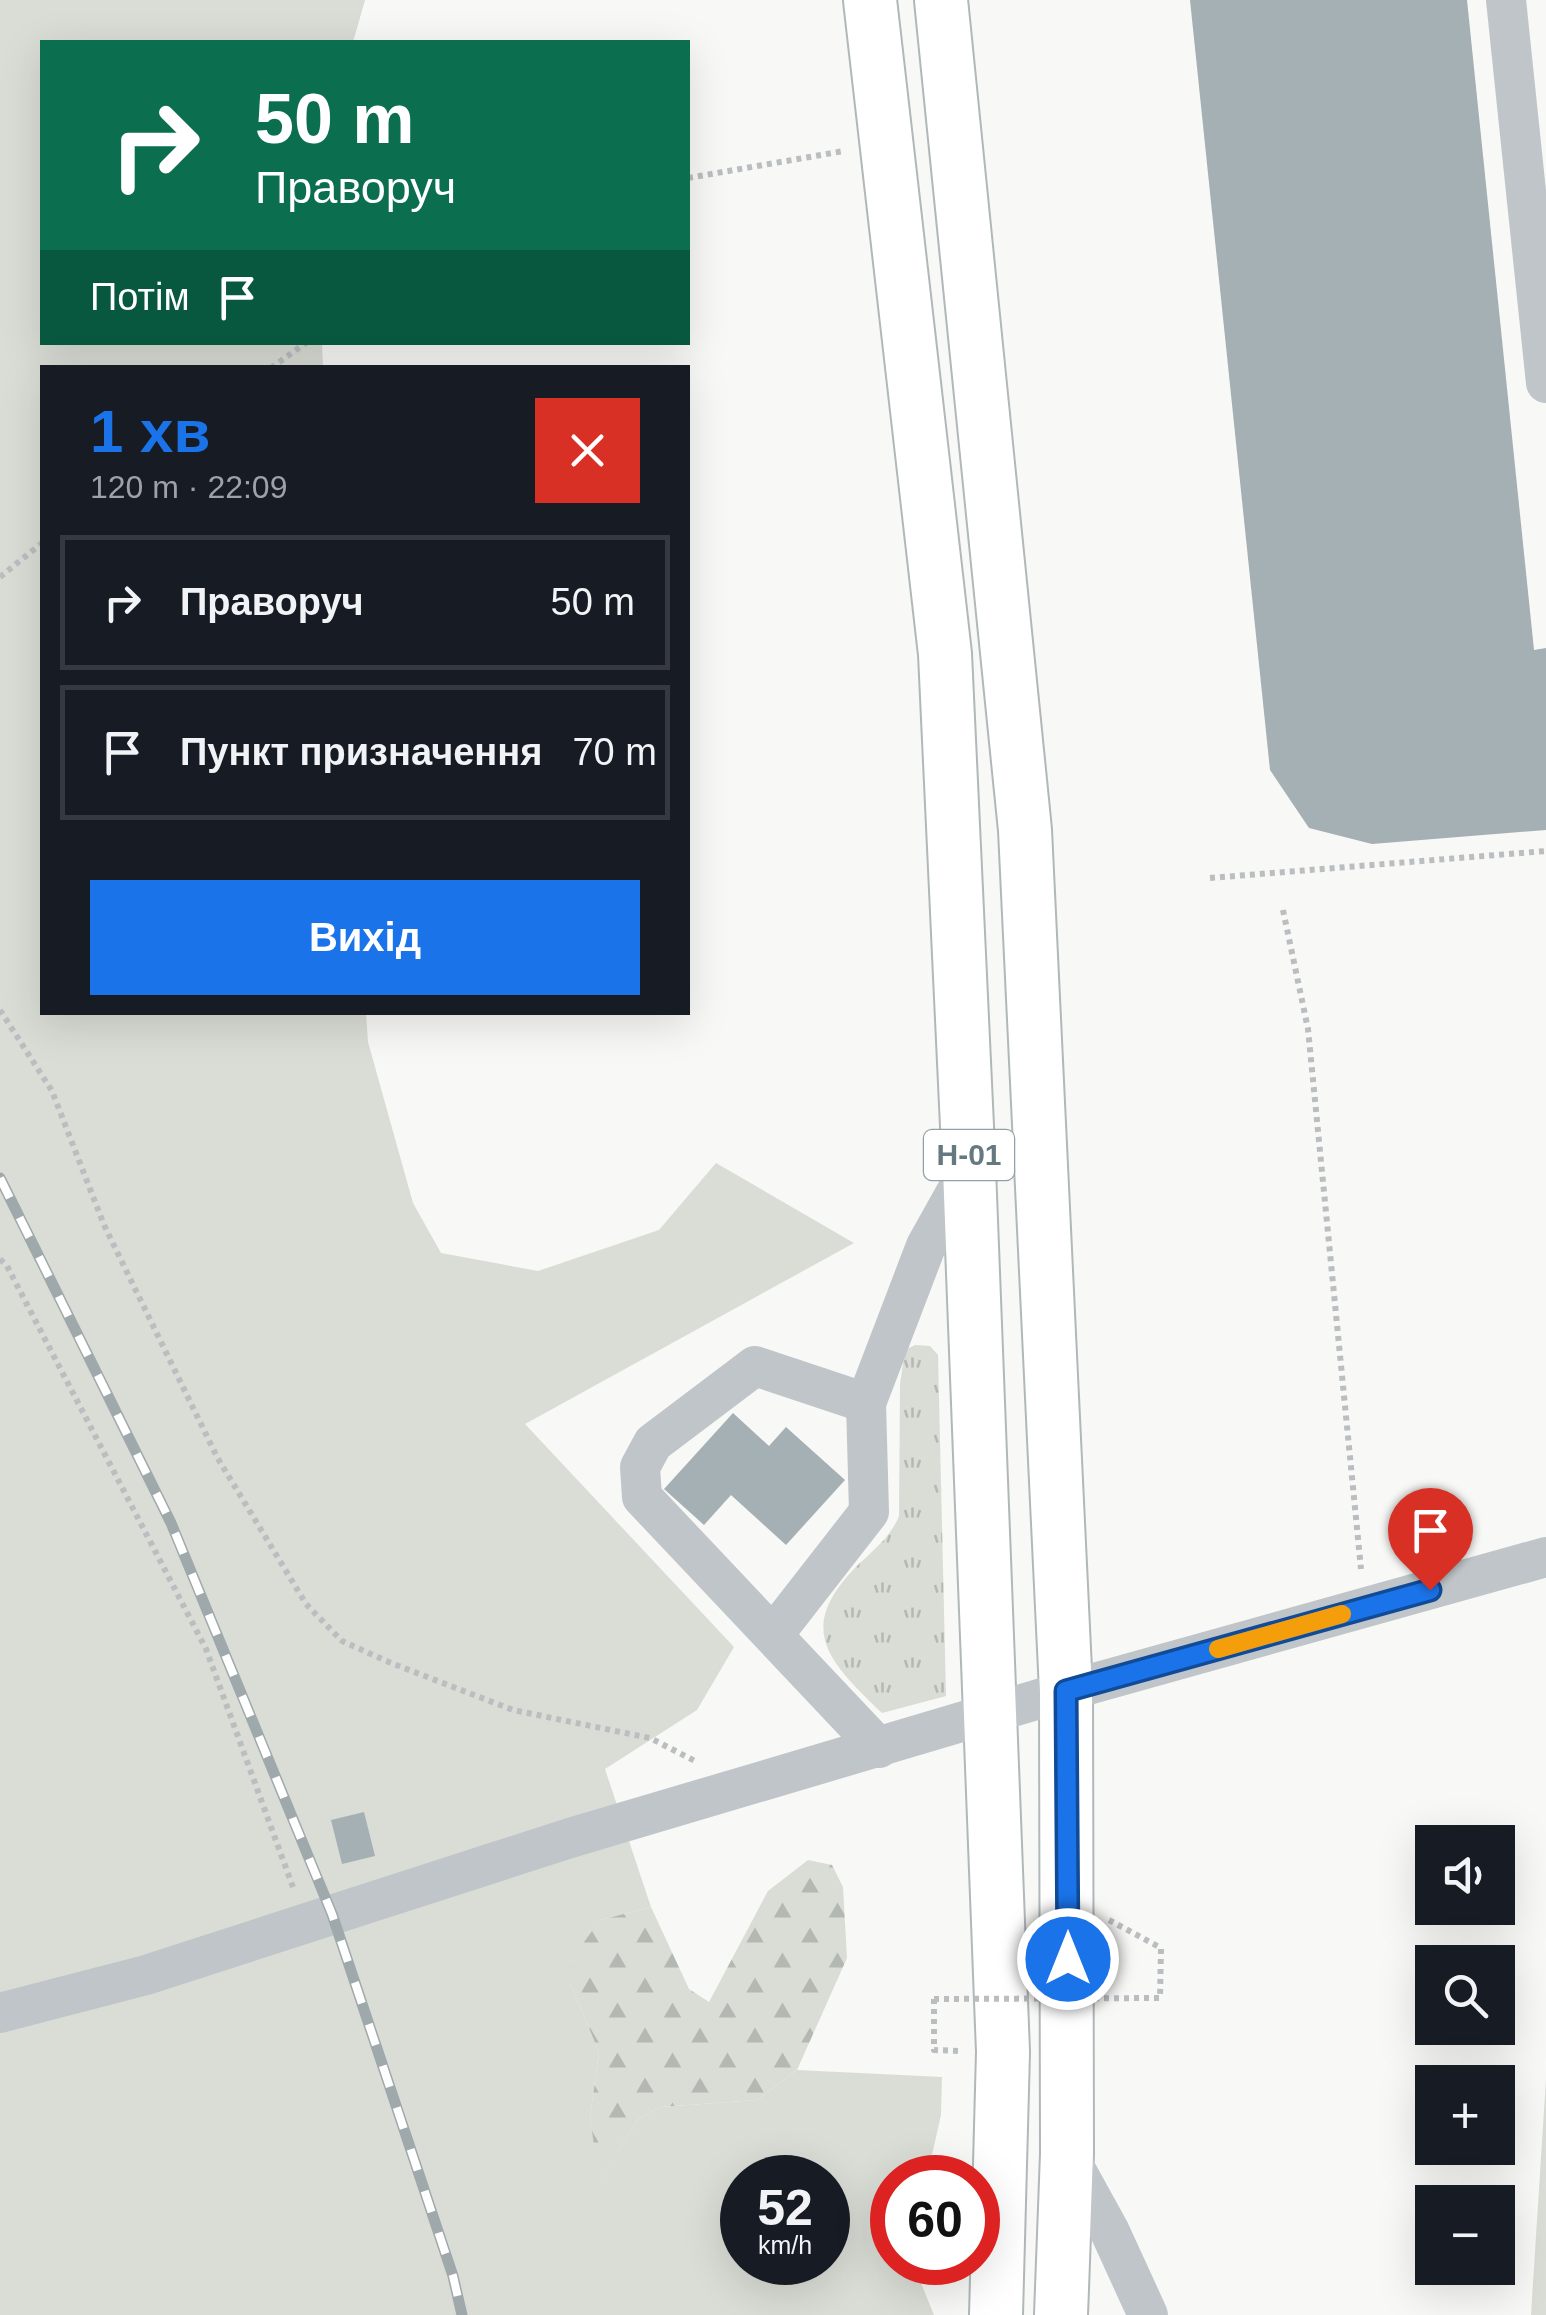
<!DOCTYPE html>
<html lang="uk">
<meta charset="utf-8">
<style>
body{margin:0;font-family:Helvetica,sans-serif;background:#242831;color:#f1f3f6;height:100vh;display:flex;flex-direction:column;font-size:38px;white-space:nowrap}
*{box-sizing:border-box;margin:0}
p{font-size:32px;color:#9ea1a6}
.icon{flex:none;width:55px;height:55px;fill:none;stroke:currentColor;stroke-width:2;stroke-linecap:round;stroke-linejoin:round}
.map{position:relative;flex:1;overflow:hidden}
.details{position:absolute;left:40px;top:365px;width:650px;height:650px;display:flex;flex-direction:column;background:#171b24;border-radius:0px;box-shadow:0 10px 40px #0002}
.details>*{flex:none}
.guide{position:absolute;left:40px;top:40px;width:650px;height:305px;border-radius:0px;box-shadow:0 10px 40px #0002;background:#0b6e4f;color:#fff;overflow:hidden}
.fabs{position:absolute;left:1415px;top:1825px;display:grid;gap:20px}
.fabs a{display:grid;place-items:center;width:100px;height:100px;border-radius:0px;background:#171b24;box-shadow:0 10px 40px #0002;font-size:50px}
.speed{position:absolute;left:720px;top:2155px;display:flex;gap:20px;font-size:50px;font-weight:700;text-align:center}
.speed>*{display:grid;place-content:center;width:130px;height:130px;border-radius:50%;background:#171b24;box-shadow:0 10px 40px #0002;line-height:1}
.speed small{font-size:25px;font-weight:400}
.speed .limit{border:15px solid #d22;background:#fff;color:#111}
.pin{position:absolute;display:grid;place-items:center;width:85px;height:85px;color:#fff;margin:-102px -42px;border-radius:50% 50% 50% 0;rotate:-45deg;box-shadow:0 0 10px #0007}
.pin .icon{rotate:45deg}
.me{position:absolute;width:110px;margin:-55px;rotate:0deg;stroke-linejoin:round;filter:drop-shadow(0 0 8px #0008)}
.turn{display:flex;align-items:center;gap:35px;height:210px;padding:0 50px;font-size:45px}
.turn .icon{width:130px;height:130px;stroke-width:2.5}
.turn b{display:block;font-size:70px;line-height:85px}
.then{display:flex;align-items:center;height:95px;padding:0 50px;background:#0003;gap:20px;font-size:38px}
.round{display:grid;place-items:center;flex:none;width:105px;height:105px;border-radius:0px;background:#242831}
.headline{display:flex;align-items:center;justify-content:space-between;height:170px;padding:0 50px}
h1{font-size:60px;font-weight:700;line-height:75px;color:#1a73e8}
.action{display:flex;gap:20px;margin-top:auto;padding:20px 50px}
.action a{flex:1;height:115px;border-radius:0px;background:#1a73e8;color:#fff;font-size:40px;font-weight:700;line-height:115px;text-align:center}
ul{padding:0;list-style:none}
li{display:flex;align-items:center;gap:30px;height:135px;margin:0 20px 15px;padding:0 30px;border:5px solid #363941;border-radius:0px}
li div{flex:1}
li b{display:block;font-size:38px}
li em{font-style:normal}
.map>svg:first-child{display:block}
</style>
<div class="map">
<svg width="1546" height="2315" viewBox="0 0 1546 2315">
<defs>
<pattern id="forest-firs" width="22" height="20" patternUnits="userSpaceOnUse" patternTransform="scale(2.5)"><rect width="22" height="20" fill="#d9ddd5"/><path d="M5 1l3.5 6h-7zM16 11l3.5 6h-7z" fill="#b4b8b2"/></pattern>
<pattern id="park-tufts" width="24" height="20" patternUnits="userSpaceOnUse" patternTransform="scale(2.5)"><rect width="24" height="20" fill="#d9ddd5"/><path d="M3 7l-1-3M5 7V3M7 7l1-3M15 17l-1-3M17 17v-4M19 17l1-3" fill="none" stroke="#b4b8b2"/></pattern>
</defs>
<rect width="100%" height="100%" fill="#f8f8f6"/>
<g fill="#d9ddd5" fill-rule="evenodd">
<path d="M0,0H365L353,42H42V342L322,343L323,367L42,368V1012L366,1013L368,1042L413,1203L441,1253L538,1271L659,1230L716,1163L854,1243L525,1424L734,1647L697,1710L605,1769L651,1907L600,1920L570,1983L599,2052L590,2117L600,2180L639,2118L660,2107L757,2100L797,2070L942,2077L941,2115L927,2177L892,2178V2262L920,2263L921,2283L934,2315H0ZM742,2178H828V2262H742Z"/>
<polygon points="1546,2079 1546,2315 1531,2315"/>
</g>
<polygon fill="url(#forest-firs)" points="808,1860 832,1865 843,1887 847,1958 797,2070 757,2100 660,2107 639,2118 599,2182 590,2117 599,2052 570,1983 571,1960 600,1920 651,1907 689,1989 709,2002 768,1891"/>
<path fill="url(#park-tufts)" d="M915,1345L930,1346L938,1355L946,1696L882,1713C828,1661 794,1628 859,1564C875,1549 891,1536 899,1516L900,1384L905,1350Z"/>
<g fill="#a4b0b3">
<polygon points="1190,0 1467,0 1534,650 1546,648 1546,830 1372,844 1309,828 1270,770"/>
<polygon points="733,1413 769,1446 786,1427 845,1480 786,1545 731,1495 704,1525 664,1489"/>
<polygon points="364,1812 375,1856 342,1864 331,1820"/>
</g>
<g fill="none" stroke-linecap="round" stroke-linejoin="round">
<defs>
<g id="major">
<polyline points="870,0 945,654 969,1169 1003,2052 996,2315"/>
<polyline points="941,0 1025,830 1066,1691 1067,2154 1061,2315"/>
</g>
</defs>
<use href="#major" stroke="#b1b8ba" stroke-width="56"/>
<g stroke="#babec0" stroke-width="6" stroke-dasharray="5 5" stroke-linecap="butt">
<polyline points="688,178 844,151"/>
<polyline points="271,368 307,342"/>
<polyline points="0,577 42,543"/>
<polyline points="1210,878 1546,851"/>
<polyline points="1283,910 1308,1029 1361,1569"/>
<polyline points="0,1010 52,1091 104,1225 217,1457 306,1604 342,1641 391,1663 513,1710 650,1738 697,1762"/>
<polyline points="0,1259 7,1266 206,1649 294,1890"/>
<polyline points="1109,1920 1161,1948 1160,1998"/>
<polyline points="934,1999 934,2050 961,2051"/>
</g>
<g stroke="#bfc5c8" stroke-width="40">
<polyline points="1506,0 1546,383"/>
<polyline points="774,1634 869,1512 866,1403"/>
<polyline points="879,1748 642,1497 640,1467 653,1443 755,1366 866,1403 926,1246 969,1169"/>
<polyline points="0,2013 146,1975 570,1838 1066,1691 1546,1557"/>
<polyline points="1067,2154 1110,2232 1148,2315"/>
</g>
<use href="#major" stroke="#fff" stroke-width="52"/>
<defs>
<polyline id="rail" points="0,1178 171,1523 332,1914 453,2276 462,2315"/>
</defs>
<use href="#rail" stroke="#9fa9ac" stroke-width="11"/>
<use href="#rail" stroke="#fff" stroke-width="8" stroke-dasharray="22" stroke-linecap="butt"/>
<polyline stroke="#babec0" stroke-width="6" stroke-dasharray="5 5" stroke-linecap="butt" points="934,1999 1160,1998"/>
</g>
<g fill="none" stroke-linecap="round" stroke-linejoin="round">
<defs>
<polyline id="route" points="1068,1959 1066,1691 1430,1590"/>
</defs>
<use href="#route" stroke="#114b97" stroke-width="25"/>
<use href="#route" stroke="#1a73e8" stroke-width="18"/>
<polyline stroke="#f59e0b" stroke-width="18" points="1218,1649 1342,1614"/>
</g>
<g text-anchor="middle" stroke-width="10" stroke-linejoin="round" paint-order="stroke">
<rect fill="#fff" stroke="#92a1a6" stroke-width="2.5" x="924" y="1130" width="90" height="50" rx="8"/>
<g font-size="30" font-weight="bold" fill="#647980">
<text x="969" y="1165">Н-01</text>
</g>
</g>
</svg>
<div class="fabs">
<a><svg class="icon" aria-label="sound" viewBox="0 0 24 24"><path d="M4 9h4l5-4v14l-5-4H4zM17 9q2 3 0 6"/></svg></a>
<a><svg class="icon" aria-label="search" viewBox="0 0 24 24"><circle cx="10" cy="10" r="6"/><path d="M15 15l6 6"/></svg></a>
<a>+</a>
<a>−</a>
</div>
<div class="speed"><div>52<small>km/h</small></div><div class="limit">60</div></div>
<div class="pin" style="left:1430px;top:1590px;background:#d93025"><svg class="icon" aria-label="arrive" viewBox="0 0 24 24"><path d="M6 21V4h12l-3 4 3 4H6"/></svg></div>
<svg class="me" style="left:1068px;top:1959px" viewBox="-20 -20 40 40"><circle r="17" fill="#1a73e8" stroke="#fff" stroke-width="3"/><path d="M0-11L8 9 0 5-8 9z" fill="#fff"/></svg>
<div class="guide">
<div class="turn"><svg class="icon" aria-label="right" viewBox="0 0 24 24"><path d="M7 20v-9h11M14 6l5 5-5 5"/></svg><div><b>50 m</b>Праворуч</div></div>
<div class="then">Потім<svg class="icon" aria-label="arrive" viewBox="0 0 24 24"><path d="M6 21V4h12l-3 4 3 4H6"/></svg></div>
</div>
<section class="details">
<div class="headline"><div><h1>1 хв</h1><p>120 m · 22:09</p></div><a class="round" style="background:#d93025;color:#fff"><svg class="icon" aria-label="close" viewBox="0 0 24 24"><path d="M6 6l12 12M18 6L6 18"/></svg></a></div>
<ul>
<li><svg class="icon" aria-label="right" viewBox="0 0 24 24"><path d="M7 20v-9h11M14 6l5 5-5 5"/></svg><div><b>Праворуч</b></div><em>50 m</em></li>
<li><svg class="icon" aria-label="arrive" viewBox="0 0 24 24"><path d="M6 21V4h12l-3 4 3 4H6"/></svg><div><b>Пункт призначення</b></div><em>70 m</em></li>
</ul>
<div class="action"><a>Вихід</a></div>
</section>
</div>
